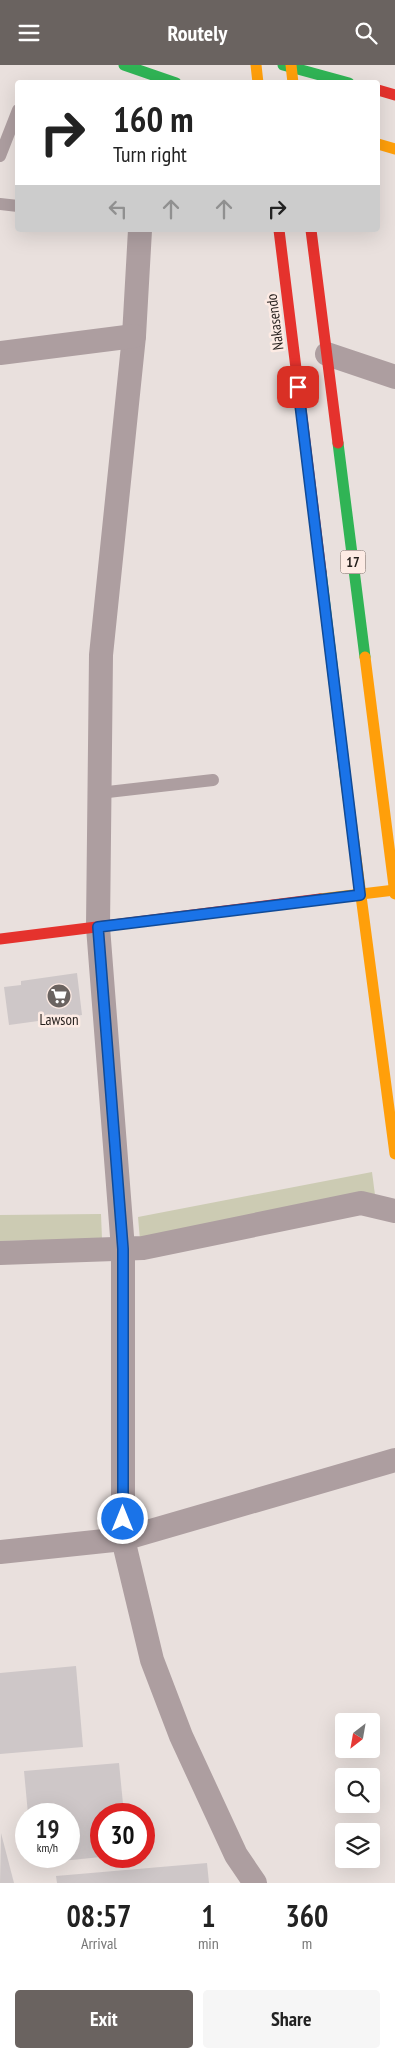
<!DOCTYPE html>
<style>
body{margin:0;font-family:"PT Sans Narrow",sans-serif;background:#f6f6f6;color:#222;height:100vh;display:flex;flex-direction:column;font-size:19px;white-space:nowrap}
*{box-sizing:border-box;margin:0}
p{font-size:16px;color:#767676}
.icon{flex:none;width:28px;height:28px;fill:none;stroke:currentColor;stroke-width:2;stroke-linecap:round;stroke-linejoin:round}
.map{position:relative;height:1818px;overflow:hidden}
.drawer{display:flex;flex-direction:column;background:#fff;flex:1}
.drawer>*{flex:none}
.guide{position:absolute;left:15px;top:15px;width:365px;height:152px;border-radius:5px;box-shadow:0 5px 20px #0002;background:#fff;color:#222;overflow:hidden}
.needle{width:32px;rotate:211deg}
.buttons{position:absolute;left:335px;top:1648px;display:grid;gap:10px}
.buttons a{display:grid;place-items:center;width:45px;height:45px;border-radius:5px;background:#fff;box-shadow:0 5px 20px #0002;font-size:25px}
.speed{position:absolute;left:15px;top:1738px;display:flex;gap:10px;font-size:25px;font-weight:700;text-align:center}
.speed>*{display:grid;place-content:center;width:65px;height:65px;border-radius:50%;background:#fff;box-shadow:0 5px 20px #0002;line-height:1}
.speed small{font-size:12px;font-weight:400}
.speed .limit{border:8px solid #d22;background:#fff;color:#111}
.pin{position:absolute;display:grid;place-items:center;width:42px;height:42px;color:#fff;margin:-21px;border-radius:10px;box-shadow:0 2px 8px #0006}
.me{position:absolute;width:55px;margin:-28px;rotate:0deg;stroke-linejoin:round;filter:drop-shadow(0 0 4px #0008)}
.turn{display:flex;align-items:center;gap:18px;height:105px;padding:0 15px;font-size:22px}
.turn .icon{width:65px;height:65px;stroke-width:2.5}
.turn b{display:block;font-size:35px;line-height:42px}
.lanes{display:flex;align-items:center;height:48px;padding:0 15px;background:#0003;justify-content:center;gap:25px;direction:ltr}
.lanes .off{opacity:.35}
.eta{display:flex;justify-content:space-evenly;align-items:center;height:85px;text-align:center}
.eta b{font-size:30px;font-weight:800;line-height:35px}
.primary-button{display:flex;gap:10px;margin-top:auto;padding:10px 15px}
.primary-button a{flex:1;height:58px;border-radius:5px;background:#6a6360;color:#fff;font-size:20px;font-weight:800;line-height:58px;text-align:center}
.primary-button a+a{background:#f6f6f6;color:#222}
header{display:flex;justify-content:space-between;align-items:center;height:65px;padding:0 15px;background:#6a6360;color:#fff;font-size:22px;font-weight:800}
.map>svg:first-child{display:block}
</style>
<header><svg class="icon" aria-label="menu" viewBox="0 0 24 24"><path d="M4 6h16M4 12h16M4 18h16"/></svg>Routely<svg class="icon" aria-label="search" viewBox="0 0 24 24"><circle cx="10" cy="10" r="6"/><path d="M15 15l6 6"/></svg></header>
<div class="map">
<svg width="395" height="1818" viewBox="0 0 395 1818">
<rect width="100%" height="100%" fill="#e9e0dd"/>
<g fill="#cccbb3">
<polygon points="372,1107 375,1130 140,1175 138,1152"/>
<polygon points="101,1149 102,1174 0,1176 0,1150"/>
</g>
<g fill="#cec7c8">
<polygon points="77,908 82,950 9,960 4,922 21,920 21,916"/>
<polygon points="76,1601 83,1682 0,1689 0,1608"/>
<polygon points="119,1698 124,1749 101,1749 101,1792 32,1799 32,1791 69,1791 69,1749 28,1749 24,1706"/>
<polygon points="1,1768 14,1818 0,1818"/>
<polygon points="207,1798 209,1818 57,1818 56,1811"/>
</g>
<g fill="none" stroke-linecap="round" stroke-linejoin="round">
<g stroke="#ad9ea0" stroke-width="12">
<polyline points="0,91 18,45"/>
<polyline points="0,139 18,141"/>
<polyline points="99,728 213,715"/>
</g>
<g stroke="#ad9ea0" stroke-width="24">
<polyline points="140,165 134,271 101,590 98,862 123,1184 123,1474 152,1595 181,1671 236,1790 255,1818"/>
<polyline points="0,288 134,271"/>
<polyline points="327,289 395,312"/>
<polyline points="0,1188 143,1183 361,1138 395,1146"/>
<polyline points="0,1487 123,1474 395,1395"/>
</g>
<g stroke="#30b455" stroke-width="11">
<polyline points="124,0 176,18"/>
<polyline points="283,0 349,18"/>
<polyline points="338,378 365,592"/>
<polyline points="321,507 346,717"/>
</g>
<g stroke="#ff9f0a" stroke-width="11">
<polyline points="256,0 258,18"/>
<polyline points="291,0 293,18"/>
<polyline points="378,79 395,84"/>
<polyline points="365,592 395,829"/>
<polyline points="346,717 395,1089"/>
<polyline points="320,834 395,825"/>
</g>
<g stroke="#e5322d" stroke-width="11">
<polyline points="378,25 395,30"/>
<polyline points="279,165 321,507"/>
<polyline points="311,165 338,378"/>
<polyline points="0,874 320,834"/>
</g>
</g>
<g fill="none" stroke-linecap="round" stroke-linejoin="round">
<defs>
<polyline id="route" points="123,1454 123,1184 98,862 360,830 298,322"/>
</defs>
<use href="#route" stroke="#114b97" stroke-width="12"/>
<use href="#route" stroke="#1a73e8" stroke-width="9"/>
</g>
<defs>
<symbol id="supermarket-disc" viewBox="-11 -11 22 22"><circle r="9.5" fill="#6a6360" stroke="#fdebe4"/><path d="M-6-5.5h2.5l.6 2H6L4.5 2H-2.5L-4.4-4H-6ZM-1.5 3.2a1.3 1.3 0 1 0 .1 0ZM3 3.2a1.3 1.3 0 1 0 .1 0Z" fill="#fff"/></symbol>
</defs>
<g fill-rule="evenodd">
<use href="#supermarket-disc" x="45" y="917" width="28" height="28"/>
</g>
<g text-anchor="middle" stroke-width="5" stroke-linejoin="round" paint-order="stroke">
<rect fill="#fdebe4" stroke="#665c58" stroke-width="1" x="340.5" y="485.5" width="25" height="23" rx="4"/>
<g font-size="14" font-weight="bold" fill="#251f1c">
<text x="353" y="502">17</text>
</g>
<g font-size="15" fill="#251f1c" stroke="#fdebe4">
<text transform="translate(275 257) rotate(-97)" y="5">Nakasendo</text>
</g>
<g font-size="15" fill="#251f1c" stroke="#fdebe4">
<text x="59" y="960">Lawson</text>
</g>
</g>
</svg>
<div class="buttons">
<a><svg class="needle" viewBox="-14 -14 28 28"><path d="M0-13l5 13h-10z" fill="#e53935"/><path d="M0 13l5-13h-10z" fill="#767676"/></svg></a>
<a><svg class="icon" aria-label="search" viewBox="0 0 24 24"><circle cx="10" cy="10" r="6"/><path d="M15 15l6 6"/></svg></a>
<a><svg class="icon" aria-label="layers" viewBox="0 0 24 24"><path d="M12 4l9 5-9 5-9-5zM3 14l9 5 9-5"/></svg></a>
</div>
<div class="speed"><div>19<small>km/h</small></div><div class="limit">30</div></div>
<div class="pin" style="left:298px;top:322px;background:#d93025"><svg class="icon" aria-label="arrive" viewBox="0 0 24 24"><path d="M6 21V4h12l-3 4 3 4H6"/></svg></div>
<svg class="me" style="left:123px;top:1454px" viewBox="-20 -20 40 40"><circle r="17" fill="#1a73e8" stroke="#fff" stroke-width="3"/><path d="M0-11L8 9 0 5-8 9z" fill="#fff"/></svg>
<div class="guide">
<div class="turn"><svg class="icon" aria-label="right" viewBox="0 0 24 24"><path d="M7 20v-9h11M14 6l5 5-5 5"/></svg><div><b>160 m</b>Turn right</div></div>
<div class="lanes"><svg class="icon off" aria-label="left" viewBox="0 0 24 24"><path d="M17 20v-9H6M10 6l-5 5 5 5"/></svg><svg class="icon off" aria-label="ahead" viewBox="0 0 24 24"><path d="M12 20V5M6 11l6-6 6 6"/></svg><svg class="icon off" aria-label="ahead" viewBox="0 0 24 24"><path d="M12 20V5M6 11l6-6 6 6"/></svg><svg class="icon" aria-label="right" viewBox="0 0 24 24"><path d="M7 20v-9h11M14 6l5 5-5 5"/></svg></div>
</div>
</div>
<section class="drawer">
<div class="eta">
<div><b>08:57</b><p>Arrival</p></div>
<div><b>1</b><p>min</p></div>
<div><b>360</b><p>m</p></div>
</div>
<div class="primary-button"><a>Exit</a><a>Share</a></div>
</section>
